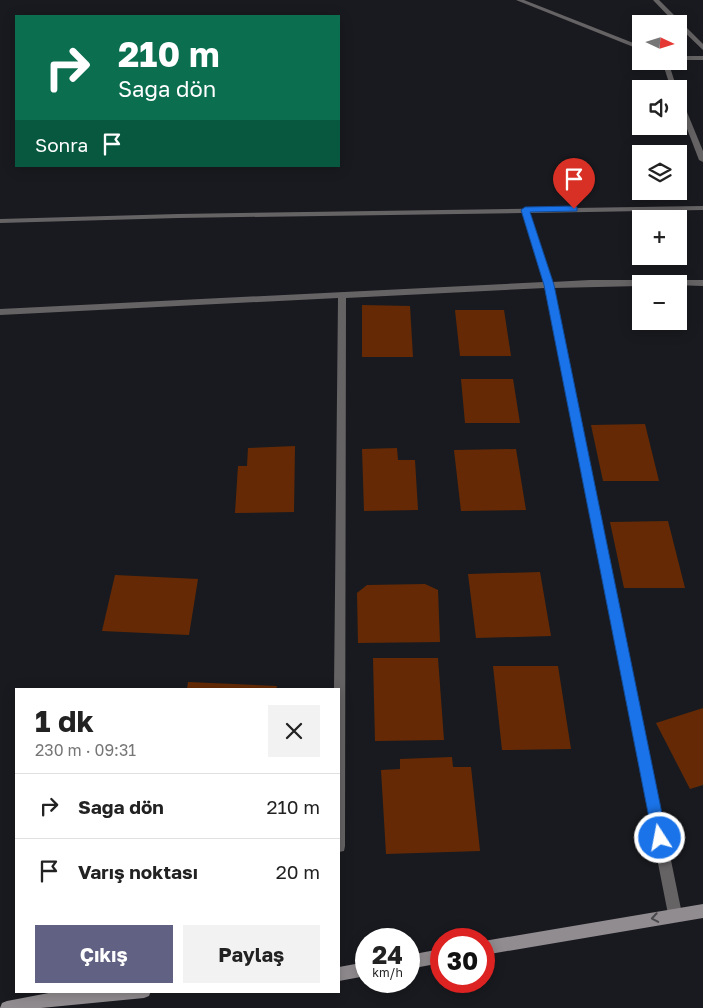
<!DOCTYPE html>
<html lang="tr">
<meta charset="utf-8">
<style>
body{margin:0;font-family:"Golos Text",sans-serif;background:#f2f2f2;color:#222;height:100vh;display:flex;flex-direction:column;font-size:19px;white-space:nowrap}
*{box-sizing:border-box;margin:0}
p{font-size:16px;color:#767676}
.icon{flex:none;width:28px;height:28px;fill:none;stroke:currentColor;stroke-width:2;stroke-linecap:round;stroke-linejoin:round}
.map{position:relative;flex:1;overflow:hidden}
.drawer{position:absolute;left:15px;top:688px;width:325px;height:305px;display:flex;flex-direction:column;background:#fff;border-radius:0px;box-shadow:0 2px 12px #0003}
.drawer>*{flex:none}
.banner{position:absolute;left:15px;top:15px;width:325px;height:152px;border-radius:0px;box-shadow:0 2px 12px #0003;background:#0b6e4f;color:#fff;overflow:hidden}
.needle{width:32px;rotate:94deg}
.fabs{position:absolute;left:632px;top:15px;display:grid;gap:10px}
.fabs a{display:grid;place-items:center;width:55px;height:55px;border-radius:0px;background:#fff;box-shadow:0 2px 12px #0003;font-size:25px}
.speed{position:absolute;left:355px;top:928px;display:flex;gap:10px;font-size:25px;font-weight:700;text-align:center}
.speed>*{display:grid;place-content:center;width:65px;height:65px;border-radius:50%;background:#fff;box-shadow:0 2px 12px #0003;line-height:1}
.speed small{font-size:12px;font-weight:400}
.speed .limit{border:8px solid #d22;background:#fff;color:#111}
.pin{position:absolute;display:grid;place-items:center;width:42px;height:42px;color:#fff;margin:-51px -21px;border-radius:50% 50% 50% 0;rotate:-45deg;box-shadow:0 0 5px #0007}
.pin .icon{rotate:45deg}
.me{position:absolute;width:55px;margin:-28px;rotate:349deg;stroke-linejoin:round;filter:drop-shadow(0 0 4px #0008)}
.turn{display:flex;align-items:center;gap:18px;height:105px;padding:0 20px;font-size:22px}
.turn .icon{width:65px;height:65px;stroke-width:2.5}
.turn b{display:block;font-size:35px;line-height:42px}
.then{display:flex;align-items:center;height:48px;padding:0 20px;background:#0003;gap:10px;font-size:19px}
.round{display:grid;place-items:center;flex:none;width:52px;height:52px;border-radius:0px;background:#f2f2f2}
.head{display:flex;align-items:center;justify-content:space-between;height:85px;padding:0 20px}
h1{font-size:30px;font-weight:700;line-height:38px}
.button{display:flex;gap:10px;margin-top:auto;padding:10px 20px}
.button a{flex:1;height:58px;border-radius:0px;background:#616183;color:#fff;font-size:20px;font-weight:700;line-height:58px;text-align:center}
.button a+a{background:#f2f2f2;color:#222}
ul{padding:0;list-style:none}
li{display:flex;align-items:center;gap:15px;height:65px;padding:0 20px;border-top:1px solid #e0e0e0}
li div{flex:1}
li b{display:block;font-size:19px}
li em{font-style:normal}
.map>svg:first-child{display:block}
</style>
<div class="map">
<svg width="703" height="1008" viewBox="0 0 703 1008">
<rect width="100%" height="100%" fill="#191a1f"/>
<g fill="#652a05">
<polygon points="362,305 410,306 413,357 362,357"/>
<polygon points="455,310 504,310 511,356 460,356"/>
<polygon points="461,379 513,379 520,423 465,423"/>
<polygon points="645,424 659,481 603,481 591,425"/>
<polygon points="295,446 294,512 235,513 238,466 247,466 248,448"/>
<polygon points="397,448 398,460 415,460 418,510 364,511 362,449"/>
<polygon points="516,449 526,510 461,511 454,450"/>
<polygon points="668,521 685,588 624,588 610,522"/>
<polygon points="540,572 551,636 476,638 468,574"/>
<polygon points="115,575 198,579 189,635 102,631"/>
<polygon points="425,584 438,590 440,642 358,643 357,593 367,585"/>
<polygon points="373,658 438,658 444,740 375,741"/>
<polygon points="493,666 558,666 571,749 502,750"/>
<polygon points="188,682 277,686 276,689 187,689"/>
<polygon points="703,708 703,785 690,789 656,723"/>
<polygon points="452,757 453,767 471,767 480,851 386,854 381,770 400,769 400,759"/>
</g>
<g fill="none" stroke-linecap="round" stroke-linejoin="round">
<g fill="#666364" fill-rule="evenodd">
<polygon points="516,0 524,0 641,46 641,50"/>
<polygon points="653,0 659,0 703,44 703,50 679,27 679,24 676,24"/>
<rect x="679" y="56" width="24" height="4"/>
<polygon points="662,61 668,61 677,89 671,89"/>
<polygon points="679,98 682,100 703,151 703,162 699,160 679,108"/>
<polygon points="703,206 703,210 530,213 552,282 590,280 703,280 703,286 641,284 641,286 554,288 682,914 680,919 675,921 670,919 668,914 545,288 346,298 345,846 344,851 339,852 339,689 334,689 338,298 0,315 0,309 544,282 522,213 178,218 0,223 0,219 178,214"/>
</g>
<g fill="#918c8f" fill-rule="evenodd">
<polygon points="703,904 703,918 484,955 484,941"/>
<polygon points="441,949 441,963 409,969 409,955"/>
<polygon points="366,962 366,976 339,981 339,967"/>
<polygon points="59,991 151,991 149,996 144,998 41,1008 0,1008 2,1003 7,1001"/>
</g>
</g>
<defs><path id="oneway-chevron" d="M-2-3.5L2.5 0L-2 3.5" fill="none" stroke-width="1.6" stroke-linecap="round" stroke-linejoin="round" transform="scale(1.25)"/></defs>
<use stroke="#49484c" href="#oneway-chevron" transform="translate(655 918) rotate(170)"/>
<polygon fill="#1a73e8" stroke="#114b97" points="574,206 577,207 577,211 530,212 554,285 667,838 665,843 660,845 655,843 653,838 544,285 521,210 525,207"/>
</svg>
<div class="fabs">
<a><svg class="needle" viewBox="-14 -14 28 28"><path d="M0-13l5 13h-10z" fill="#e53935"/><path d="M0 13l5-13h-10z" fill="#767676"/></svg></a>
<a><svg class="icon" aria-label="sound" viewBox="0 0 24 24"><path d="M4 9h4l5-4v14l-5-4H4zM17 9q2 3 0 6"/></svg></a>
<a><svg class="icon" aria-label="layers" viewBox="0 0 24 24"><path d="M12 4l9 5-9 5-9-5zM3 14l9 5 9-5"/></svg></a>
<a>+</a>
<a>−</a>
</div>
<div class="speed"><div>24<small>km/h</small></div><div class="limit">30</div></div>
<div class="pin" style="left:574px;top:209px;background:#d93025"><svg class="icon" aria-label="arrive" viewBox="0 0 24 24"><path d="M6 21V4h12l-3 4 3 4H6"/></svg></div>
<svg class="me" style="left:660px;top:838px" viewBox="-20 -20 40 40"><circle r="17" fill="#1a73e8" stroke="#fff" stroke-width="3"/><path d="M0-11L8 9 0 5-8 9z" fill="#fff"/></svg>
<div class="banner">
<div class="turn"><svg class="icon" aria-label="right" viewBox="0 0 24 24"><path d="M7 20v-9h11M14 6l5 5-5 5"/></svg><div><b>210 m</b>Sağa dön</div></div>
<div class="then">Sonra<svg class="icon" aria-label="arrive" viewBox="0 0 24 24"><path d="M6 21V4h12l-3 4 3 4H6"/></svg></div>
</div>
<section class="drawer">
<div class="head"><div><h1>1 dk</h1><p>230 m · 09:31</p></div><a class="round"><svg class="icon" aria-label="close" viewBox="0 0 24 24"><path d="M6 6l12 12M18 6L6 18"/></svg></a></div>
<ul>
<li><svg class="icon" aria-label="right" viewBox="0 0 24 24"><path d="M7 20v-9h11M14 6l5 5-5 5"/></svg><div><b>Sağa dön</b></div><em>210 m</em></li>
<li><svg class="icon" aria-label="arrive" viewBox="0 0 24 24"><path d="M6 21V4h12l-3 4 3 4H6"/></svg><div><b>Varış noktası</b></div><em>20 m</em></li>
</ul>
<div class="button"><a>Çıkış</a><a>Paylaş</a></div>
</section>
</div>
